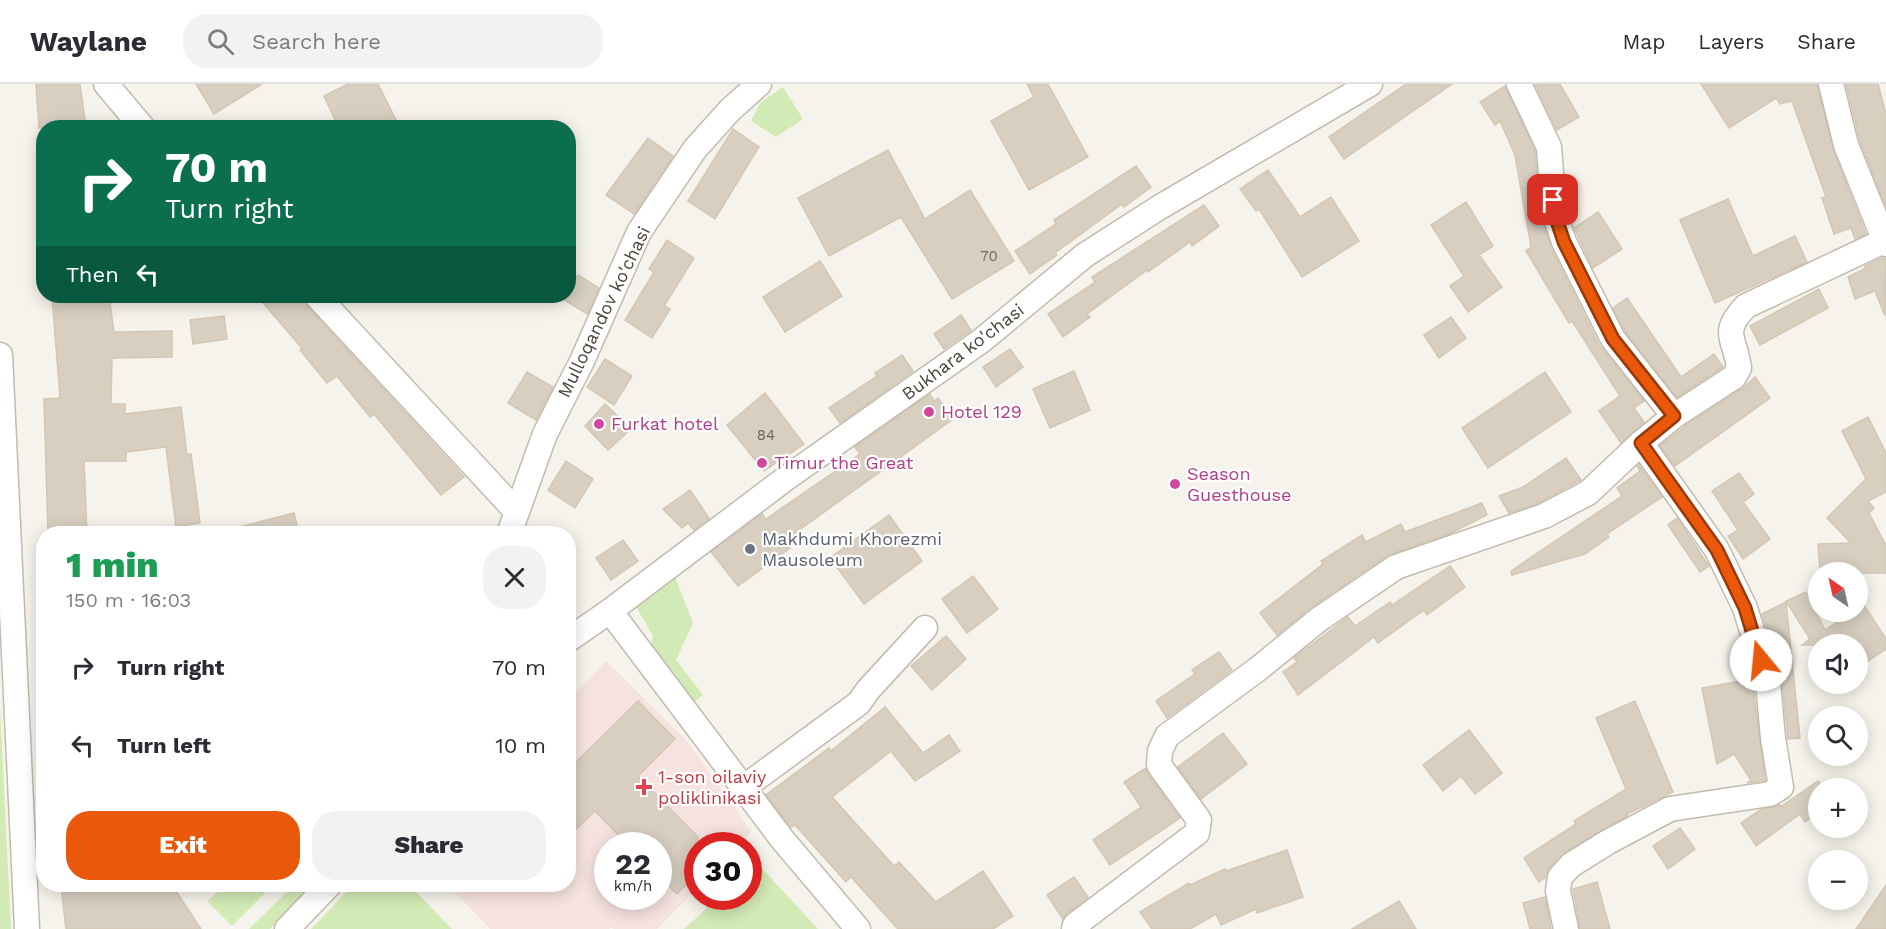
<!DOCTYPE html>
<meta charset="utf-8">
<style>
body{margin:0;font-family:"Work Sans",sans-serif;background:#f2f2f3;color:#2b2b33;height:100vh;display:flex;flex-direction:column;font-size:22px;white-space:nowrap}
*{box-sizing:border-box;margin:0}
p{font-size:20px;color:#7c7c81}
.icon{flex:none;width:33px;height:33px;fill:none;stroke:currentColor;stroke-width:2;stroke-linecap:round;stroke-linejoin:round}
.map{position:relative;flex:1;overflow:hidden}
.details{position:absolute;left:36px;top:442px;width:540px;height:366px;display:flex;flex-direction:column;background:#fff;border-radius:24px;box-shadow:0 3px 15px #0003}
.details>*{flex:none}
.guide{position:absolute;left:36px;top:36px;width:540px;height:183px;border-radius:24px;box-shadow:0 3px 15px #0003;background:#0b6e4f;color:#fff;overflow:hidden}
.needle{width:39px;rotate:326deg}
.controls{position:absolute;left:1808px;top:478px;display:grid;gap:12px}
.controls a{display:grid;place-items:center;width:60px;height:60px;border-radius:50%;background:#fff;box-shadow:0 3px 15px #0003;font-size:30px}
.speed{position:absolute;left:594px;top:748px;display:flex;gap:12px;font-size:30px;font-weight:700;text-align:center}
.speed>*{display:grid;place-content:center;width:78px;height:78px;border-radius:50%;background:#fff;box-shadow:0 3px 15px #0003;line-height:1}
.speed small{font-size:15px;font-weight:400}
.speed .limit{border:9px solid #d22;background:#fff;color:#111}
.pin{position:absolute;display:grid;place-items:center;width:51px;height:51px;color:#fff;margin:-26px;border-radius:12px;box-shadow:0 3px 9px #0006}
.me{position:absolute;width:66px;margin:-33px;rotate:343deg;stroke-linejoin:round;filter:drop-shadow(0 0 4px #0008)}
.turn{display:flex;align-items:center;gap:21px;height:126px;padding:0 30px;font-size:27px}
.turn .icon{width:78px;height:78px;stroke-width:2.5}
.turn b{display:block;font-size:42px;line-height:51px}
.then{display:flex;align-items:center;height:57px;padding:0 30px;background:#0003;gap:12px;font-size:22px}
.round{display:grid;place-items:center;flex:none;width:63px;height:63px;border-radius:24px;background:#f2f2f3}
.summary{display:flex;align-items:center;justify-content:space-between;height:102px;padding:0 30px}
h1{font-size:36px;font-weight:800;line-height:45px;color:#1e9e55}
.cta{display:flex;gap:12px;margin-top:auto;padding:12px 30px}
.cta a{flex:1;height:69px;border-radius:24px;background:#ea580c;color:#fff;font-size:24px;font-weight:800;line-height:69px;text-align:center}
.cta a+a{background:#f2f2f3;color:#2b2b33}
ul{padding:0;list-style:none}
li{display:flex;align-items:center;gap:18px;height:78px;padding:0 30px}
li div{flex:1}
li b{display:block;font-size:22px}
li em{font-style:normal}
header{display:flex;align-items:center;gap:36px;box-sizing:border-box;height:84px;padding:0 30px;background:#fff;border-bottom:2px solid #e1e1e2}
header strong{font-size:28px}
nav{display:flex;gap:33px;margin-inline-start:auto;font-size:21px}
.search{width:420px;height:54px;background:#f2f2f3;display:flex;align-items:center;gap:15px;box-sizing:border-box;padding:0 21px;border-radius:24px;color:#7c7c81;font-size:22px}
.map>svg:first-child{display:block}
</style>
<header>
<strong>Waylane</strong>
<div class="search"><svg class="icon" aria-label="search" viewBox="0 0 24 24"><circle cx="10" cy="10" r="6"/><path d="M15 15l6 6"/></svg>Search here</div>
<nav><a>Map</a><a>Layers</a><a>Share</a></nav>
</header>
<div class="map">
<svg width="1886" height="845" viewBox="0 0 1886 845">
<rect width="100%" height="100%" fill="#f6f3ec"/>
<path fill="#f6e3e0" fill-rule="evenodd" d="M606,577L687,657L752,748L738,762H698L697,804L657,845H614L611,843L609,845H490L448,801H568L569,615ZM608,762H658V813H608Z"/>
<g fill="#d2eab5">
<polygon points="783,3 803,35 776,53 751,37 760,19"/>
<polygon points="673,488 693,539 676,576 703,611 691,620 649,567 653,552 634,519"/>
<polygon points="0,623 11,845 0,845"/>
<polygon points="757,779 818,845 684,845 719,813 748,813 749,786"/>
<polygon points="227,801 273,801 232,842 207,817"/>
<polygon points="294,801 312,801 270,845 249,845"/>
<polygon points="353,801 409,801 452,845 311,845"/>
</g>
<g fill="#d8cfc1" stroke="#d3c7b4" stroke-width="1.5">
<polygon points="36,0 80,0 86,44 39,44"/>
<polygon points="196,0 262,0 214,30"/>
<polygon points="348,0 378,0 400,44 339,44 324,12"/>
<polygon points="1027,0 1048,0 1088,73 1029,106 991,37 1034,13"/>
<polygon points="1406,0 1452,0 1344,75 1329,53"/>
<polygon points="1535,0 1560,0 1579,33 1557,46"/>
<polygon points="1701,0 1817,0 1833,66 1866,150 1855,155 1851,144 1834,150 1822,114 1826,113 1792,17 1780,20 1776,14 1729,44"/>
<polygon points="1846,0 1878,0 1886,30 1886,122 1860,57"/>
<polygon points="1505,2 1535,67 1540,129 1551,164 1600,262 1644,317 1634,324 1644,338 1621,359 1599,327 1620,312 1572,237 1569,239 1526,167 1531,163 1515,71 1500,37 1495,41 1480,18"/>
<polygon points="733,45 759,63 715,135 688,117"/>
<polygon points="648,54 673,72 634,130 606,111"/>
<polygon points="888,66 925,135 970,106 1014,177 952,215 901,133 829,172 798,114"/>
<polygon points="1136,82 1151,103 1124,123 1122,120 1055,169 1057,171 1030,190 1015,167 1056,140 1054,136"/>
<polygon points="1268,86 1300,133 1331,113 1359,157 1302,193 1259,125 1256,127 1240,105"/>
<polygon points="1728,115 1753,172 1795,152 1807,178 1715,219 1680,136"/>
<polygon points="1466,118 1493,162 1479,171 1502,203 1468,228 1450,202 1464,192 1431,141"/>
<polygon points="1204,121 1219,142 1192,162 1190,158 1148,188 1147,186 1087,230 1090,233 1063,253 1048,230 1095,198 1092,193"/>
<polygon points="1598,128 1622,165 1593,184 1574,144"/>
<polygon points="667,156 694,174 664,222 670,225 652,254 625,236 654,188 649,185"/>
<polygon points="1882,174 1886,174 1885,232 1875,207 1855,215 1848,193 1866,184 1865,182"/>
<polygon points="820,177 842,212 785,248 763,213"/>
<polygon points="578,191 599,204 587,230 563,215 565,212 568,212 568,206"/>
<polygon points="1819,205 1828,224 1760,261 1750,242"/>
<polygon points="52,212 109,212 114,248 172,247 172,273 112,274 111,320 125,320 125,330 181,323 187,371 191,370 200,439 176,443 166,363 126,368 126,377 84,377 87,450 48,450 44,315 60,314"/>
<polygon points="257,212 303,212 307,222 464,393 441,411 374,330 370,333 337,292 327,299 300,266 302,264"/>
<polygon points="1627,214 1681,293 1714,270 1723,283 1677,313 1625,247 1613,224"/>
<polygon points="961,231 971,246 944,265 934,250"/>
<polygon points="224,232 227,255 193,260 190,236"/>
<polygon points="1451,233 1466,254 1439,274 1424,251"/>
<polygon points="1010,265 1023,283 996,303 983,283"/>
<polygon points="902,271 913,287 840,339 829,324 877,292 875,289"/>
<polygon points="605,275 632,292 614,321 587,303"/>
<polygon points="1074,287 1090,326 1050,344 1033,305"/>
<polygon points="527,288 553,303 536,336 508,319"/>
<polygon points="1545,288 1571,328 1488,384 1462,344"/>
<polygon points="1755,293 1770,314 1675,382 1660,362 1689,339 1742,305"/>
<polygon points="765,309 804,360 764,387 727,341"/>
<polygon points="930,310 934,317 938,314 953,335 784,457 790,464 738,502 711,468 762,430 766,435 860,370 855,363"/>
<polygon points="605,320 631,345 608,366 585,342"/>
<polygon points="1868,333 1886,369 1886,408 1868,417 1874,424 1869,429 1886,462 1886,489 1820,489 1818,460 1851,459 1827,434 1866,395 1842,347"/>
<polygon points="1566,374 1581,396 1538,419 1509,429 1499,412 1523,403"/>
<polygon points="566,377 593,395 575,424 548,406"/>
<polygon points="1639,381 1662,413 1607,450 1609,453 1585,470 1512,491 1511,487 1622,412 1617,404 1640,387 1637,382"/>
<polygon points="1739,389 1754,410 1743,418 1770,455 1743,475 1728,452 1738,446 1712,407"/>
<polygon points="690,406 709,434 694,446 688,439 682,444 663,425"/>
<polygon points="1482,419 1487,431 1451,449 1388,471 1310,524 1277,551 1260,529 1323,480 1321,477 1362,451 1366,458 1401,440 1405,448"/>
<polygon points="294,429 299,450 240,450 239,443"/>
<polygon points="889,431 922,477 864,520 830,474"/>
<polygon points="1677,434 1709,482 1700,488 1668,441"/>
<polygon points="623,456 638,477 611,496 596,474"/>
<polygon points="1450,482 1465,503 1427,531 1424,526 1378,559 1374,553 1298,611 1283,588 1297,578 1294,574 1348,533 1355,542 1390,518 1392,521"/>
<polygon points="973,492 998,525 967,549 942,515"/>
<polygon points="1806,508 1825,546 1853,528 1857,528 1857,526 1864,521 1886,555 1886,565 1857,584 1857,561 1818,561 1818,567 1814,561 1802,561 1810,555 1786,517"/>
<polygon points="1786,518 1800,654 1788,655 1782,597 1775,575 1779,574 1769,552 1762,530"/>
<polygon points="946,552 966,575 932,606 911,582"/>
<polygon points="1219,568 1232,586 1167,634 1156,617 1195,590 1192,586"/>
<polygon points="1752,595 1765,696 1747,699 1751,696 1734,670 1717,680 1702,604"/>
<polygon points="638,617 675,655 638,692 698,753 698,789 677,810 658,792 658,762 629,762 595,727 568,753 568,686"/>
<polygon points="1635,617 1673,708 1627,730 1628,731 1563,769 1550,783 1545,794 1539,798 1524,774 1576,740 1574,737 1626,705 1596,634"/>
<polygon points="885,623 923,669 949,651 960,667 915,697 891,667 832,713 894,782 899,778 936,818 983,787 1013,832 993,845 898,845 851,793 846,798 795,741 791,743 766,711 829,664 831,667"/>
<polygon points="1469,646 1502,689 1475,710 1461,692 1443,707 1423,681"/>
<polygon points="1223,649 1247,680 1201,715 1178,683"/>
<polygon points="1146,684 1147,689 1180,734 1110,781 1093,756 1141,723 1124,698"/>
<polygon points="1818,697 1824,705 1818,705 1818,729 1805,738 1800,730 1756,762 1741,739 1760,726 1780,721 1780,723"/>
<polygon points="1680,744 1695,765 1668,785 1653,762"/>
<polygon points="1287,766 1303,813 1257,829 1256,825 1221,841 1216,830 1190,845 1152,845 1140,828 1189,799 1190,801 1225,785 1226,787"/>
<polygon points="1074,793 1088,813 1066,830 1063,835 1047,811"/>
<polygon points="1597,798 1610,845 1580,845 1573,805"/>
<polygon points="61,801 172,801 201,845 66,845"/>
<polygon points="1886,801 1886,845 1856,845"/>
<polygon points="1545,813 1551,845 1530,845 1523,819"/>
<polygon points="1399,817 1416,845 1352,845"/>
</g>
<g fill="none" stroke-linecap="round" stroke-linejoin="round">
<defs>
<g id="minor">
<polyline points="106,0 143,44"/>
<polyline points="1519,0 1549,63 1554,128 1564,158 1613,255 1674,332"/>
<polyline points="1831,0 1846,61 1886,160"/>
<polyline points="317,212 516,427"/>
<polyline points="0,271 27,845"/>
<polyline points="509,450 545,350 582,277 639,148 695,65 730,26 759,0"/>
<polyline points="610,527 782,755 858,845"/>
<polyline points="568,556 610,527 785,395 981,257 1085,171 1160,123 1370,0"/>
<polyline points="743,704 859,619 868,606 925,544"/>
<polyline points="287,845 329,801"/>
<path d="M1074,845L1075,841L1197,749L1199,736L1159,681L1160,667L1167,652L1258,585L1318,536L1396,483L1544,432L1588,409L1641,359L1674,332L1734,293L1739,284C1735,253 1720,249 1746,222L1884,157"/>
<polyline points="1566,845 1558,807 1560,793 1571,781 1608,758 1670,725 1770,710 1781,703 1773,654 1768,599 1745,524 1717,466 1641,359"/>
</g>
</defs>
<use href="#minor" stroke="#c2bbae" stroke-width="27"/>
<use href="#minor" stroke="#fff" stroke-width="24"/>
</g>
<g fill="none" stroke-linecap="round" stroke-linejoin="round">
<defs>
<polyline id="route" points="1553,116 1554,128 1564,158 1613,255 1674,332 1641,359 1717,466 1745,524 1761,576"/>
</defs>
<use href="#route" stroke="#983908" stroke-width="15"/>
<use href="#route" stroke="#ea580c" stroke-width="10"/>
</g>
<g fill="#d1479c" stroke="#fff" stroke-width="2">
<circle cx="929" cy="328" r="6"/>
<circle cx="599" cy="340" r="6"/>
<circle cx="762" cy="379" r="6"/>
<circle cx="1175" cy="400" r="6"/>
</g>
<circle fill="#6b7280" stroke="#fff" stroke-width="2" cx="750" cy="465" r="6"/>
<path fill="#e0444e" stroke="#fff" stroke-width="2" d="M641 694h6v6h6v6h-6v6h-6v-6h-6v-6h6z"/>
<g text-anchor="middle" stroke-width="4.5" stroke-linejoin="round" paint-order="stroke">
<g font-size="15" fill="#6e675b">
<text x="989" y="177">70</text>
<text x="766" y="356">84</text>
</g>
<g font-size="18" fill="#4b4439" stroke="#fff">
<text transform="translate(604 228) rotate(-64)" y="6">Mulloqandov ko'chasi</text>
<text transform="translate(963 268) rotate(-37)" y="6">Bukhara ko'chasi</text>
</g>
<g font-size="18" fill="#b23c85" stroke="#fff" text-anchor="start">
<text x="941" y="334">Hotel 129</text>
<text x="611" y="346">Furkat hotel</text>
<text x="774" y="385">Timur the Great</text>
<text x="1187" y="396">Season<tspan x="1187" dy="21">Guesthouse</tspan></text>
</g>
<g font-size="18" fill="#5b616d" stroke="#fff" text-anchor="start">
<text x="762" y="461">Makhdumi Khorezmi<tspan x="762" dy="21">Mausoleum</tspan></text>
</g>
<g font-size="18" fill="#be3a42" stroke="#fff" text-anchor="start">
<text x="658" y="699">1-son oilaviy<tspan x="658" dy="21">poliklinikasi</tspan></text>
</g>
</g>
</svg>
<div class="controls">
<a><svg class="needle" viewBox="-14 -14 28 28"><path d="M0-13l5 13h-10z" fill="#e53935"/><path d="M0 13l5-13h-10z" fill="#7c7c81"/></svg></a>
<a><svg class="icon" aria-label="sound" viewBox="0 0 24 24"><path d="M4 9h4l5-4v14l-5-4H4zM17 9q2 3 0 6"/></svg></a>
<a><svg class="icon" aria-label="search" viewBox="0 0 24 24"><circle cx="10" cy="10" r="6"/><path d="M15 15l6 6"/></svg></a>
<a>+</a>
<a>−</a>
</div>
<div class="speed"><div>22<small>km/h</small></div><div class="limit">30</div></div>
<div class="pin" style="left:1553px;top:116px;background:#d93025"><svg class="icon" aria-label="arrive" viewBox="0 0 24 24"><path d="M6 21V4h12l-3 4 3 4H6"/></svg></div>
<svg class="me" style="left:1761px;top:576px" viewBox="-20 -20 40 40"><circle r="19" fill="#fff"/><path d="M0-13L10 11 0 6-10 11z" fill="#ea580c"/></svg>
<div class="guide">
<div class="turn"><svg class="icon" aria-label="right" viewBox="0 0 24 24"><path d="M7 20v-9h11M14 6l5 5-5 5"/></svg><div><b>70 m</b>Turn right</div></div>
<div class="then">Then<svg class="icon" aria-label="left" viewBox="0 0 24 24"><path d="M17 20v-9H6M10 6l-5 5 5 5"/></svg></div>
</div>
<section class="details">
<div class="summary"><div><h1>1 min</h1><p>150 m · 16:03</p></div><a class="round"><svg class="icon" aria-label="close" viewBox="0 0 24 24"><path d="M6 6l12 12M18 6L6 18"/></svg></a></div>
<ul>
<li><svg class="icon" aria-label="right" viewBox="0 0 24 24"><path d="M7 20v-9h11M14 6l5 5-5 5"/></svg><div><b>Turn right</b></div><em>70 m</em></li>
<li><svg class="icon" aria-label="left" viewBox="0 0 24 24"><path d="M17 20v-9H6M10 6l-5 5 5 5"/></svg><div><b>Turn left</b></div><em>10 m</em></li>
</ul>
<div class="cta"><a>Exit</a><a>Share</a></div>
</section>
</div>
